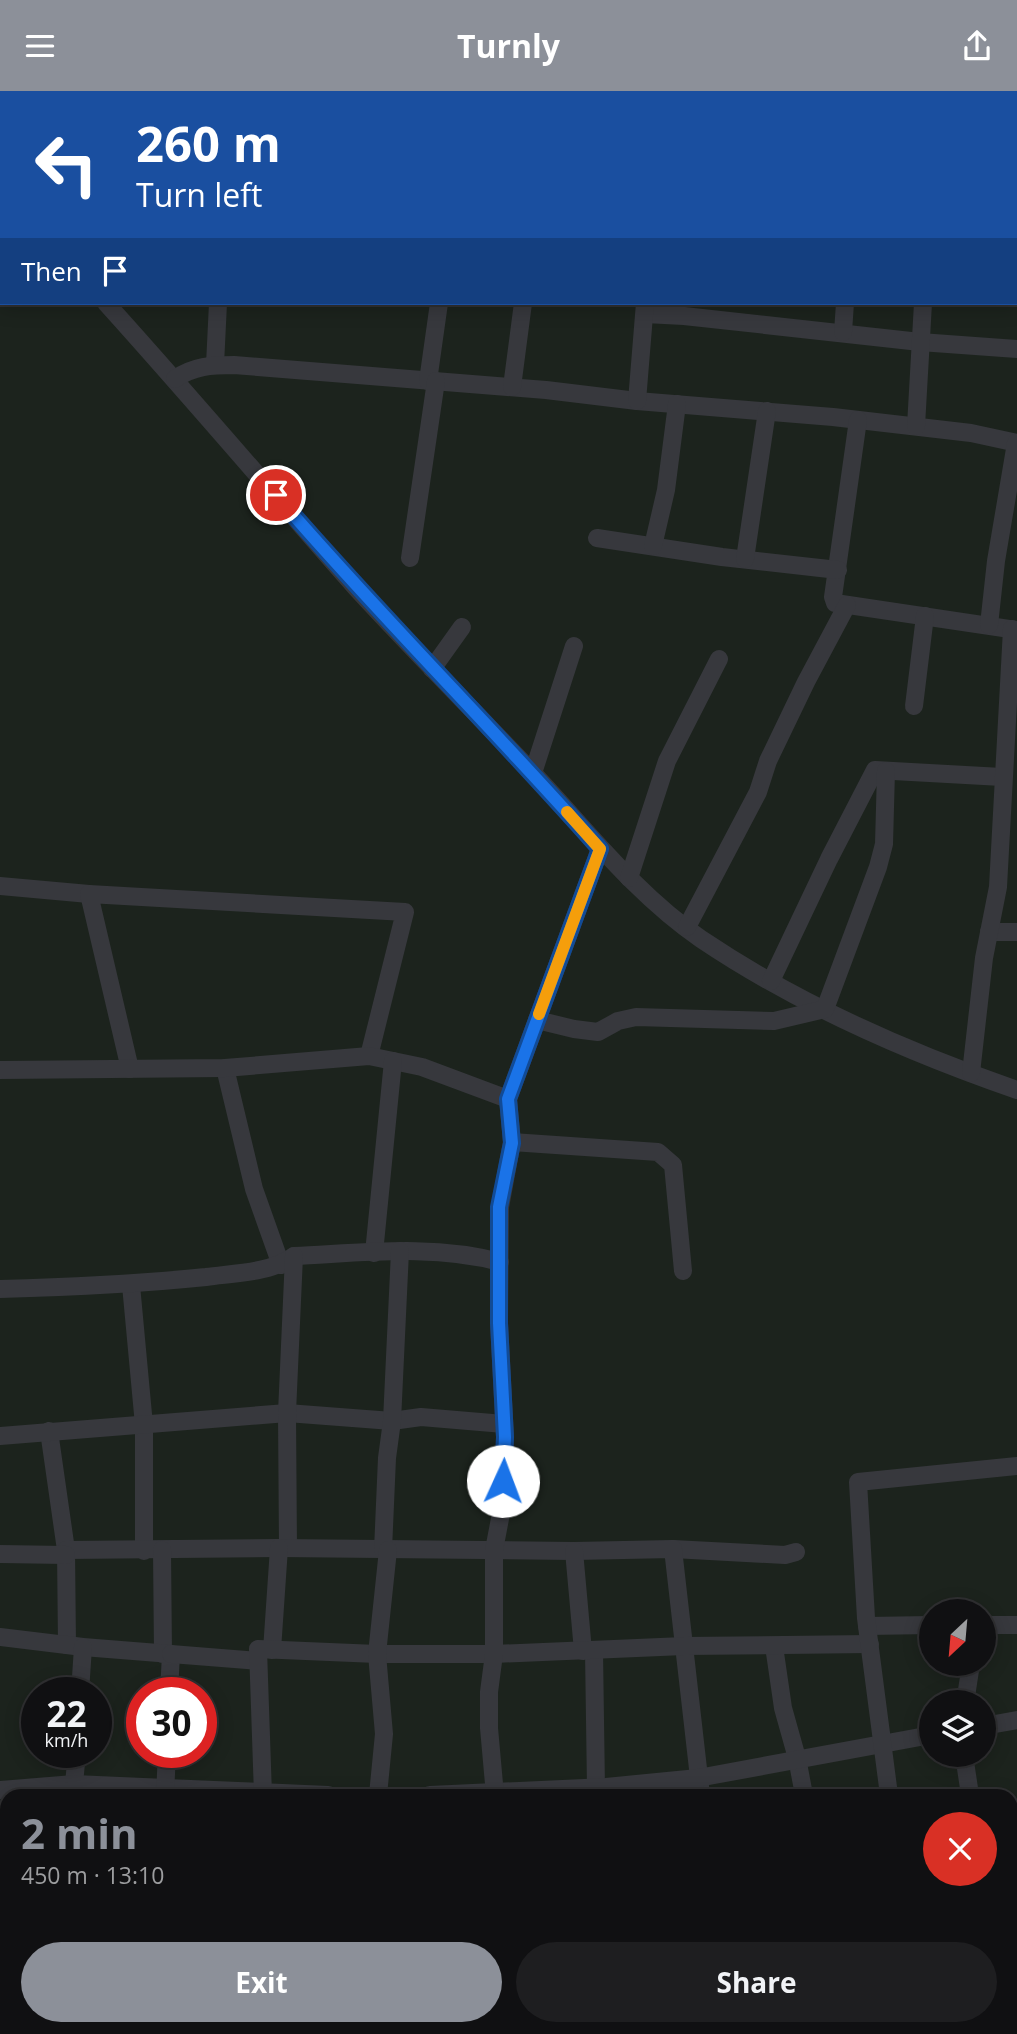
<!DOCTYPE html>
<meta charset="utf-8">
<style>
body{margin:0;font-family:"Open Sans",sans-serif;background:#1e1e20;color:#f1f3f6;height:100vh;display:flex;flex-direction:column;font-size:26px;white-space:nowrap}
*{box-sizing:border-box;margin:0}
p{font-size:23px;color:#9c9d9f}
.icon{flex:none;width:38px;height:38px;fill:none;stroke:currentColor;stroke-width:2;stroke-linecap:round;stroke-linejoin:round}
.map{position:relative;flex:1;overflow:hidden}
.sheet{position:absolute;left:0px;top:1698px;width:1018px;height:247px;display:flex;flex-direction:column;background:#101012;border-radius:21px 21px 0 0;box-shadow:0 4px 18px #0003,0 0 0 2px #303032}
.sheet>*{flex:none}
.banner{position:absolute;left:0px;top:0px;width:1018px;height:214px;box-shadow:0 4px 18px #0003,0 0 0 2px #303032;background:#1a4fa0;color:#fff;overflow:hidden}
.needle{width:46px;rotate:206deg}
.controls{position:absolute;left:919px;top:1508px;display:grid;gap:14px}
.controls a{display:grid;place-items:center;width:77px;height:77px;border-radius:50%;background:#101012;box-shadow:0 4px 18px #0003,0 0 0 2px #303032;font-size:35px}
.speed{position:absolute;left:21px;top:1586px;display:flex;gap:14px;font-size:35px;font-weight:700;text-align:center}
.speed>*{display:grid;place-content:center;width:91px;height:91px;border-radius:50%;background:#101012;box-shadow:0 4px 18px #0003,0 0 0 2px #303032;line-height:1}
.speed small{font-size:18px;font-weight:400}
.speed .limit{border:10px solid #d22;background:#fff;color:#111}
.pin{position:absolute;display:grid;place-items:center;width:60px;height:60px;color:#fff;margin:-30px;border:4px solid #fff;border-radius:50%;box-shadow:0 2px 7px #0007}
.me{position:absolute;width:77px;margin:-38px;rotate:2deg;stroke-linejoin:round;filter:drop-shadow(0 0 5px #0008)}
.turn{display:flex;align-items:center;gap:24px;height:147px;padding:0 21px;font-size:32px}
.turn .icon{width:91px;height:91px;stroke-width:2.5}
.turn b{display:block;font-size:49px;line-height:60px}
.then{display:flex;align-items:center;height:66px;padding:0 21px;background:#0003;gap:14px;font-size:26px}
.round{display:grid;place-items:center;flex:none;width:74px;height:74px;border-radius:37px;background:#1e1e20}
.headline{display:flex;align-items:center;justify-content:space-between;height:119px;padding:0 21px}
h1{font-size:42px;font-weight:700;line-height:52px;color:#8c9099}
.cta{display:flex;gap:14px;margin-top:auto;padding:14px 21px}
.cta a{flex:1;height:80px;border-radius:42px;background:#8c9099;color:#fff;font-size:28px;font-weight:700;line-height:80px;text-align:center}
.cta a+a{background:#1e1e20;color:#f1f3f6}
header{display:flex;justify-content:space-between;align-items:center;height:91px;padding:0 21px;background:#8c9099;color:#fff;font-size:32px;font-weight:700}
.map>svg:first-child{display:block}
</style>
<header><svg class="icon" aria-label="menu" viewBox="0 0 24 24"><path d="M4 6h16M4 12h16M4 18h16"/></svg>Turnly<svg class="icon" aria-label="share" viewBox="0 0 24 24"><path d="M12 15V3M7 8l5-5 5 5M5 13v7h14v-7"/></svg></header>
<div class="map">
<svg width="1017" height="1943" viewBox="0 0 1017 1943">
<rect width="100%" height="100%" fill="#161618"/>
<path fill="#1c231d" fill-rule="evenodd" d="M0,0H1017V1943H0ZM2,2H1017V212H2ZM931,1521H984V1573H931ZM37,1601H96V1661H37ZM142,1601H201V1661H142ZM931,1612H984V1664H931ZM7,1704H1012V1937H7Z"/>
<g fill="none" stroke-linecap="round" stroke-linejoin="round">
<g stroke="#37383d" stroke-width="18">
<polyline points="198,0 198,2"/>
<polyline points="531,0 538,2"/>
<polyline points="837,0 837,2"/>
<polyline points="928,0 928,2"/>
<polyline points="650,2 650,0"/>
<polyline points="742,2 742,0"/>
<polyline points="0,96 2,98"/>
<path d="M106,212C191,306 273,403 357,498C414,560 473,619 531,680C586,738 635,803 701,848C796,912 910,962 1017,999"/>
<polyline points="645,223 684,225 920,251 1017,258"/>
<polyline points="843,241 845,212"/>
<polyline points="215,274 218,212"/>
<path d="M175,288C193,275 212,274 234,274L546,299L637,310L833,326L971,342L1017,352"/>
<polyline points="428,290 439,212"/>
<polyline points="512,296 523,212"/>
<polyline points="637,310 645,212"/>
<polyline points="858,329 833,506 835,512 1017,539"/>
<polyline points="916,335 923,212"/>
<polyline points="597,447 722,466 838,479"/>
<polyline points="653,455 666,399 677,313"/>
<polyline points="410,467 436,290"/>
<polyline points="745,468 767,320"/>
<polyline points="989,534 996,470 1016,352"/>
<polyline points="432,578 462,536"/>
<polyline points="914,615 925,525"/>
<polyline points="533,682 574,555"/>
<polyline points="629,787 667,670 719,568"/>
<polyline points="0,795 89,803"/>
<polyline points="687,836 758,701 768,670 806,591 847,514"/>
<polyline points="989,841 1017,841"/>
<polyline points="771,890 829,768 875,679 1002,686"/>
<polyline points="537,929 574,938 598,941 618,930 636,926 774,930 825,918 878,776 884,753 886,680"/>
<polyline points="225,977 254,1098 281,1174"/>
<polyline points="130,978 89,803 405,821 369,965"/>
<polyline points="0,979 225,977 369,965 422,976 508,1008 600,758"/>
<polyline points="971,982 984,867 998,796 1012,538"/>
<polyline points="512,1051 658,1061 673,1074 683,1180"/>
<polyline points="374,1162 393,970"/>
<polyline points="131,1194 144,1334 144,1460"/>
<path d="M0,1198C69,1196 137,1193 206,1186C235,1182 270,1182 294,1165C362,1162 433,1153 500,1171"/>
<polyline points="49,1340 66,1459 67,1554"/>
<polyline points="0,1345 287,1322 392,1330 421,1326 504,1333"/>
<polyline points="288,1457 287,1322 294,1165"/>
<polyline points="673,1458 785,1464 796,1461"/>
<polyline points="66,1459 279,1457 574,1460 673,1458 701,1704"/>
<polyline points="162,1459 163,1563"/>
<polyline points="383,1459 387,1367 392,1330 400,1160"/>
<polyline points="574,1460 583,1560"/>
<polyline points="0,1463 66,1464"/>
<polyline points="984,1534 1017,1534"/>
<polyline points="867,1535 931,1534"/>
<polyline points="0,1546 83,1556 171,1563 169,1601"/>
<polyline points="774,1555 783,1617 797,1667 804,1704"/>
<polyline points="272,1559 279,1457"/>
<polyline points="594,1560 596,1697"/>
<polyline points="171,1563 258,1570"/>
<polyline points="80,1601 83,1556"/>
<polyline points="965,1612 971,1573"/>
<polyline points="984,1635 1017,1629"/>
<polyline points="964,1664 970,1704"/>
<polyline points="74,1693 77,1661"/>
<polyline points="0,1699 74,1693 328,1704"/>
<polyline points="165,1704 167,1661"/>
<polyline points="263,1704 258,1558 377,1563 494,1563 684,1555 870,1553"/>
<polyline points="378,1704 384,1643 377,1563 388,1459"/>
<polyline points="430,1704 606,1696 698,1687 931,1644"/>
<polyline points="495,1704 489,1637 489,1601 494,1563 494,1459 503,1412 505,1346 499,1232 500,1116 512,1051 508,1008"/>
<polyline points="889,1704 866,1527 858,1391 1017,1375"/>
<polyline points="1012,1847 1017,1847"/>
<polyline points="0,1918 7,1918"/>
<polyline points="569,1937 569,1943"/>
<polyline points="841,1937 841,1943"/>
<polyline points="911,1937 911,1943"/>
<polyline points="990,1937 991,1943"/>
<polyline points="51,1943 51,1937"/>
<polyline points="172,1943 172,1937"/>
<polyline points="310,1943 310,1937"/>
<polyline points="405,1943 405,1937"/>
<polyline points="500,1943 500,1937"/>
<polyline points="723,1943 723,1937"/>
</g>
</g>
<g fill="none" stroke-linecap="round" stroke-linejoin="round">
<defs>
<path id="route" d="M276,404C380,525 494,638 600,758L508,1008L512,1052L499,1116V1232L505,1346L503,1390"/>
</defs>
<use href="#route" stroke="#114b97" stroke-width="18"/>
<use href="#route" stroke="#1a73e8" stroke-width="12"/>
<polyline stroke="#f59e0b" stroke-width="12" points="539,923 600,758 567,721"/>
</g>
</svg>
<div class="controls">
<a><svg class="needle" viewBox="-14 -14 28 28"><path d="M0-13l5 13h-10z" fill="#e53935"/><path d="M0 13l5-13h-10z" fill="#9c9d9f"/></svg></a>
<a><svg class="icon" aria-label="layers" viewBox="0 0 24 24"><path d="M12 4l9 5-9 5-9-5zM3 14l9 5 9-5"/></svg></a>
</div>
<div class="speed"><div>22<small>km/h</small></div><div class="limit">30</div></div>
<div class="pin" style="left:276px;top:404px;background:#d93025"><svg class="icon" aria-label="arrive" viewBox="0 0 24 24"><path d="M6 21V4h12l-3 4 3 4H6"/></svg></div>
<svg class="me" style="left:503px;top:1390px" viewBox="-20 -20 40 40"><circle r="19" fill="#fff"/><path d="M0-13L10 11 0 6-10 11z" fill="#1a73e8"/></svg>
<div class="banner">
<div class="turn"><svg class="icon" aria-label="left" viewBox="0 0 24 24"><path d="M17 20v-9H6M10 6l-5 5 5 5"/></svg><div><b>260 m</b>Turn left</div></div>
<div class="then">Then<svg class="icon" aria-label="arrive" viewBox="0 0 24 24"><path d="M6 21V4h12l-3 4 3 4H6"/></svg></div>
</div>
<section class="sheet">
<div class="headline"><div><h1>2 min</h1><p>450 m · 13:10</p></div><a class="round" style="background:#d93025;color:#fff"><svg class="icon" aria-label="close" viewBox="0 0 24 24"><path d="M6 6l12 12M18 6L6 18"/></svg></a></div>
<div class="cta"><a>Exit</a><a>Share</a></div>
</section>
</div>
